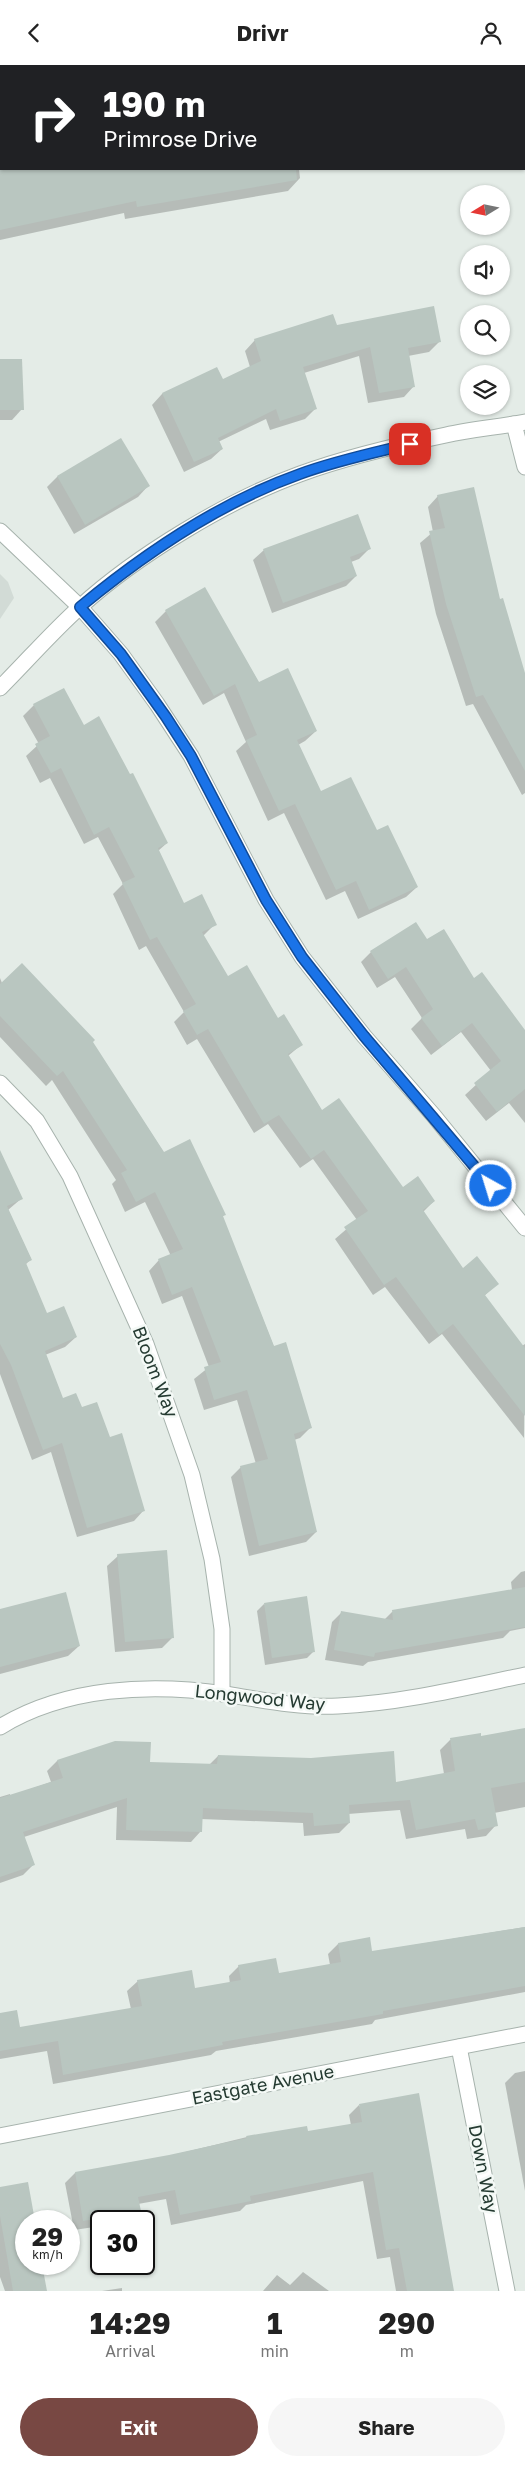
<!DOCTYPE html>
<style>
body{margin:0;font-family:"Golos Text",sans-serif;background:#f6f6f6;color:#222;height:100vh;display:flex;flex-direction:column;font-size:19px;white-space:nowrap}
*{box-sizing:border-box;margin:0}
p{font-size:16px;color:#767676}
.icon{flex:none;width:28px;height:28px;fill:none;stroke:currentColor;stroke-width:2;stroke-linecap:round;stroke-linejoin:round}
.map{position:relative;height:2226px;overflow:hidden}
.sheet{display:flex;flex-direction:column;background:#fff;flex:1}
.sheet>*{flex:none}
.banner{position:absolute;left:0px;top:0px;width:525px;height:105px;box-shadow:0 1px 4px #0004;background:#202124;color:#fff;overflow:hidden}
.needle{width:32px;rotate:260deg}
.controls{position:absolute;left:460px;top:120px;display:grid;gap:10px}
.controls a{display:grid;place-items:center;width:50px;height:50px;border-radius:50%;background:#fff;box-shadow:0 1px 4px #0004;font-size:25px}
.speed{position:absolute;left:15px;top:2145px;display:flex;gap:10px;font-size:25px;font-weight:700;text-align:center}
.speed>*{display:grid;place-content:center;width:65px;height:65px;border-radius:50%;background:#fff;box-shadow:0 1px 4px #0004;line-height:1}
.speed small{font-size:12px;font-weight:400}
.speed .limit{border:2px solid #111;border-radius:8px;background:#fff;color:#111}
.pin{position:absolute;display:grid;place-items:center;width:42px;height:42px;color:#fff;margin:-21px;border-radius:10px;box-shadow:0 2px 8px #0006}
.me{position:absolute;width:55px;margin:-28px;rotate:321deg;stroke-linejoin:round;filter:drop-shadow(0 0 4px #0008)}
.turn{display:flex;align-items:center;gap:18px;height:105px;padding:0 20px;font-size:22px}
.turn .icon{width:65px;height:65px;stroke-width:2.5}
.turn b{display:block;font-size:35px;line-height:42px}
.eta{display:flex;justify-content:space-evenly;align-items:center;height:85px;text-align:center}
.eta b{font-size:30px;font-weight:700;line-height:35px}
.cta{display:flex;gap:10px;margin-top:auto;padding:10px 20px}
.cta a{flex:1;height:58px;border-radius:30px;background:#784843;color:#fff;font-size:20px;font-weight:700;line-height:58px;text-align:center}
.cta a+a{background:#f6f6f6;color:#222}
header{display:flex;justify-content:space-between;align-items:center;height:65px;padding:0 20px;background:#fff;font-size:22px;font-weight:700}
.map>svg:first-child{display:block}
</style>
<header><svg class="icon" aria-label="back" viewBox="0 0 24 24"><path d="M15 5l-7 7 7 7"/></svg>Drivr<svg class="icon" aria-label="person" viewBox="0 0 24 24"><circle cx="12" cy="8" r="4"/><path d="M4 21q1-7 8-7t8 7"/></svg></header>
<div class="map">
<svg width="525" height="2226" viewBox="0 0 525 2226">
<rect width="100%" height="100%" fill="#e4ece7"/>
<polygon fill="#d2dbd6" points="0,509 8,517 14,533 0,554"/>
<g fill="#0003">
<polygon points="0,0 26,1 1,1 0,64"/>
<polygon points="57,0 279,0 280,1 58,1"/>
<polygon points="7,104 299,104 300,113 288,126 125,154 124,148 0,175 0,105"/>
<polygon points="336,261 440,276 429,287 408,291 414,321 404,332 368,338 359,291 304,308 315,344 305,354 270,365 266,354 218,377 222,384 211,394 184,407 152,340 162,329 216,304 222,316 250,302 245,286 255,275"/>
<polygon points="0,296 22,344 12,355 0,355"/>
<polygon points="121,375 148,421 138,432 74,469 47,422 57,412"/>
<polygon points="438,431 499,535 525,613 525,728 522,730 473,639 466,641 436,549 420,478 433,467 428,442"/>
<polygon points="369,484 359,494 351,497 356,511 346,521 272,548 253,495 264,485"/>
<polygon points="204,524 259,618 316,666 305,676 298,680 321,728 376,767 417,822 406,832 358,854 345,826 326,835 284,748 268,756 236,686 246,677 224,628 203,640 155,557 166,546"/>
<polygon points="34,640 83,661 167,778 158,786 183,839 215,859 203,871 228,913 278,955 301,980 288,991 322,1046 403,1123 434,1136 423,1147 462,1204 497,1219 484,1231 522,1281 525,1279 524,1373 442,1269 429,1279 385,1222 373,1230 335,1174 357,1155 313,1094 300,1103 268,1059 254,1068 197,974 187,980 174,957 184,947 146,881 139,885 113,829 123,819 98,772 84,779 50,713 40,718 26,691 39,679 23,651"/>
<polygon points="426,876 474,914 525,967 525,1058 509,1038 486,1056 465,1030 491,1006 461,967 431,990 411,964 422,953 395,912 377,923 361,897 371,887"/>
<polygon points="0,913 2,918 92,977 164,1088 225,1149 222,1152 274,1282 310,1363 300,1373 294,1375 316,1467 306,1477 249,1491 231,1412 241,1402 256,1399 237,1335 204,1345 194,1314 209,1302 182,1231 162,1239 149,1206 159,1195 171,1191 145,1137 125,1147 112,1119 116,1115 52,1015 46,1021 0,972"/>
<polygon points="0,1112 22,1133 8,1145 31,1194 25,1200 47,1250 76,1272 65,1282 45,1290 62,1335 81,1344 110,1373 144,1445 134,1456 77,1472 51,1387 32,1395 0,1309"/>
<polygon points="118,1491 172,1573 162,1583 115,1587 107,1501"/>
<polygon points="525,1506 525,1563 510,1566 503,1573 368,1597 363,1601 325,1595 332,1557 342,1547 384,1555 392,1547 512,1525 511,1517 521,1507"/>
<polygon points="264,1539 314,1586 307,1593 265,1600 257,1546"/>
<polygon points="0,1545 79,1581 68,1591 0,1609"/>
<polygon points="525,1664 525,1742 494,1748 496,1760 486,1771 467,1774 465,1764 406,1774 400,1745 348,1749 349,1758 339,1768 304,1771 303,1758 201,1754 201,1766 191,1777 116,1775 117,1742 24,1772 33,1800 23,1810 0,1818 0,1732 10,1729 10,1731 51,1717 47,1706 57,1696 209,1700 218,1691 395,1718 444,1709 440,1685 450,1675 480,1669 480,1673"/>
<polygon points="525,1862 525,1927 375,1955 372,1959 216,1986 211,1990 53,2019 47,1986 0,1994 0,1949 19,1964 131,1944 127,1926 138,1916 194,1925 230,1919 229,1911 239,1901 278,1909 330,1900 328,1889 338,1879 371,1887"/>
<polygon points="525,2006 525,2126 505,2018 515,2008"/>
<polygon points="359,2040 452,2226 396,2226 390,2192 377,2194 363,2116 246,2140 240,2146 171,2160 166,2134 138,2139 139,2146 129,2156 101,2156 101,2161 74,2165 65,2118 75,2108 169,2091 247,2072 307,2067 351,2060 349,2050"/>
<polygon points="27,2119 34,2156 26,2156 26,2199 40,2199 45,2226 5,2226 0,2212 0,2124"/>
<polygon points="303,2207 329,2226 263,2226 277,2210 290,2220"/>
<polygon points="122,2223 122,2226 102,2226"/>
</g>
<g fill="#b9c6c0">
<polygon points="0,104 296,104 297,115 137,142 136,136 0,165"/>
<polygon points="434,241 441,277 408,283 415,322 379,328 370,282 303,302 317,344 280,356 276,344 218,373 223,384 194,397 162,328 217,302 223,314 261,296 254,274 333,249 337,260"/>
<polygon points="0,294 22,294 24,345 0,345"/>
<polygon points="121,373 150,421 85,460 57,411"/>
<polygon points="474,422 500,534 503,533 525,608 525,706 483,630 476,632 446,539 429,466 445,463 437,430"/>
<polygon points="358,449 371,484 350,492 357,511 283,538 263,484"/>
<polygon points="205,522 259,617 288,603 317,666 297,675 321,726 351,712 377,765 388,760 418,822 369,845 356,816 336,825 295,739 279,746 246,675 257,670 235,619 214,631 165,545"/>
<polygon points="64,623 84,660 99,651 130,709 133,708 168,778 158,783 184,838 202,829 217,860 202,867 228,911 247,900 278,953 284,949 303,980 288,989 322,1045 339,1033 403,1122 418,1111 435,1136 423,1145 463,1203 477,1191 499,1219 485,1230 525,1283 525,1351 453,1259 439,1270 396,1212 384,1220 344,1162 368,1146 324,1085 311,1094 279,1050 264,1059 208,964 197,970 183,946 196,939 157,872 150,875 122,818 135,812 109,762 94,770 61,703 51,708 35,679 50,671 33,639"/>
<polygon points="416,857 427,874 444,864 474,913 482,907 525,965 525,1024 497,1047 474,1018 501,996 472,958 442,981 421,953 433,944 406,902 388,914 370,886"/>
<polygon points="22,898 95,975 93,977 164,1087 190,1074 226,1150 223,1151 274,1281 286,1277 312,1363 294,1369 317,1467 259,1481 240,1401 268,1394 247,1325 214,1335 204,1302 221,1297 192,1222 172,1230 158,1194 183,1184 155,1127 136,1137 121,1108 127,1105 63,1006 57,1011 0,951 0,919"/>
<polygon points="0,1085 23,1134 7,1141 32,1195 26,1198 47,1248 64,1241 77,1272 45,1286 63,1333 76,1328 82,1342 97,1337 110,1372 122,1368 145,1446 87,1463 62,1378 43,1385 11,1300 0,1279"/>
<polygon points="167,1485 174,1573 125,1577 117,1489"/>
<polygon points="525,1522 525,1562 375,1588 374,1592 334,1585 341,1546 393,1555 392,1545"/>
<polygon points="66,1527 80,1581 0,1602 0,1544"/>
<polygon points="307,1531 315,1587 272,1593 264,1538"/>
<polygon points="525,1663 525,1717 491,1723 498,1761 478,1765 475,1754 416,1765 410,1735 349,1740 350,1758 314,1761 313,1748 203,1743 202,1767 126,1765 127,1733 23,1767 35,1800 0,1812 0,1733 63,1713 57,1695 115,1676 151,1677 150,1697 217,1699 218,1690 311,1693 394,1686 396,1717 455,1706 450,1673 481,1668 481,1671"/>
<polygon points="525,1862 525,1921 383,1946 383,1949 222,1977 223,1980 63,2010 58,1976 0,1986 0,1948 17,1945 20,1962 142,1941 137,1915 192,1905 195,1923 241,1915 238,1900 276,1893 279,1908 341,1897 338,1878 370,1872 372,1886"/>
<polygon points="419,2028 454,2226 407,2226 399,2183 386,2185 373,2107 250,2131 251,2136 180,2150 175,2125 138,2132 141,2146 83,2156 75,2107 169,2090 247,2073 246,2071 307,2061 308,2066 362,2057 359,2039"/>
<polygon points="28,2117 35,2156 26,2156 26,2199 42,2199 47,2226 13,2226 0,2151 0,2122"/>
</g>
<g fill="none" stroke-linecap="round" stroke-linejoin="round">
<defs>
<g id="minor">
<polyline points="203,0 204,1"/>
<polyline points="0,76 1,76"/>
<polyline points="514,359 525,402"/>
<polyline points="0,466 80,542 121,589 157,639 191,691 266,835 302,892 364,971 434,1051 525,1163"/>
<path d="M0,623C27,596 52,567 80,542C136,491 228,435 300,409C346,392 398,380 446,370C472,364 499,362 525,357"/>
<polyline points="0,1018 37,1056 70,1111 146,1279 192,1410 212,1494 222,1564 222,1629"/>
<path d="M0,1662C65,1622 150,1618 225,1629C262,1635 300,1643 338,1641C401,1638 463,1623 525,1610"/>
<polyline points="459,1982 507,2226"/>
<polyline points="0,2071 525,1969"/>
</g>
</defs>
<use href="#minor" stroke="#a7b3ad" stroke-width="17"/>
<use href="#minor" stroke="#fff" stroke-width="15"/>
</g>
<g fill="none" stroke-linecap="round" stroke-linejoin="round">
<defs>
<path id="route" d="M410,379C373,388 335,396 300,409C221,437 144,489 80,542L121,589L166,652L191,691L266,835L302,892L364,971L491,1121"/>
</defs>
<use href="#route" stroke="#114b97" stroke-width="12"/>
<use href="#route" stroke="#1a73e8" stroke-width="9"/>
</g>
<g text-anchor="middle" stroke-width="5" stroke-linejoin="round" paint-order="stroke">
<g font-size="18" fill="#253b32" stroke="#f4f9f6">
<text transform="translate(155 1307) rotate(69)" y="6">Bloom Way</text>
<text transform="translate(260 1633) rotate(6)" y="6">Longwood Way</text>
<text transform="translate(263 2020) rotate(-11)" y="6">Eastgate Avenue</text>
<text transform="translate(483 2104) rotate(79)" y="6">Down Way</text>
</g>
</g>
</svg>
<div class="controls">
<a><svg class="needle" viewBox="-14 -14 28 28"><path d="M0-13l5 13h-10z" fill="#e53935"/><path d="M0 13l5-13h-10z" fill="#767676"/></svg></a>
<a><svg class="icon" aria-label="sound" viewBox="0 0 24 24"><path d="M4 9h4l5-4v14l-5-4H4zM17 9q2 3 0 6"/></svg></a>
<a><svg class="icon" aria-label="search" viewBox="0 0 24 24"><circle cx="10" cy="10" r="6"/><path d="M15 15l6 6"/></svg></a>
<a><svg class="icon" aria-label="layers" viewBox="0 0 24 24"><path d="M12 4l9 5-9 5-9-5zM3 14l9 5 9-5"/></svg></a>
</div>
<div class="speed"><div>29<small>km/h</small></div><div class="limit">30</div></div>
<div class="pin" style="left:410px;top:379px;background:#d93025"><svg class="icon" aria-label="arrive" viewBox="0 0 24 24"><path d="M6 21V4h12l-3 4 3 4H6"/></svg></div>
<svg class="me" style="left:491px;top:1121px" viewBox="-20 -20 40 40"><circle r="17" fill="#1a73e8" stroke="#fff" stroke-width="3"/><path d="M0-11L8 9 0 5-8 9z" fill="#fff"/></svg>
<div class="banner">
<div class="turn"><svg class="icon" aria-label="right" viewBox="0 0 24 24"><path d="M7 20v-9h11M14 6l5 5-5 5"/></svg><div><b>190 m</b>Primrose Drive</div></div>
</div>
</div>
<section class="sheet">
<div class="eta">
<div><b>14:29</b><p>Arrival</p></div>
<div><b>1</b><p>min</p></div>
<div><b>290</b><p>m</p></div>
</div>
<div class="cta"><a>Exit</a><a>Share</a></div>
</section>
